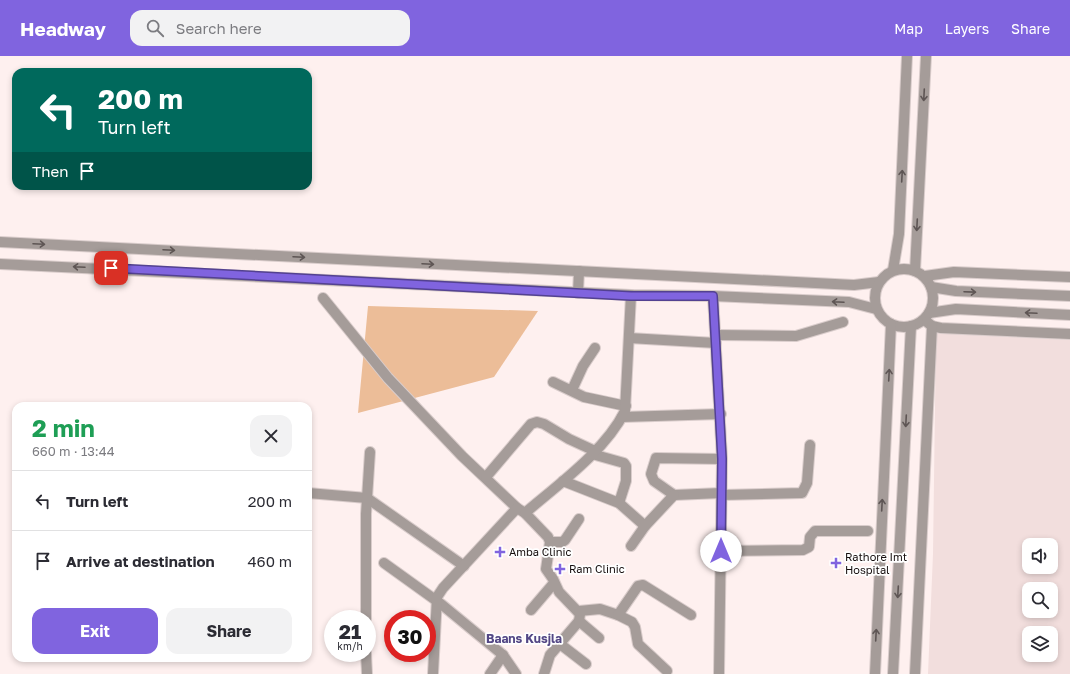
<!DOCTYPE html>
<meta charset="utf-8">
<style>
body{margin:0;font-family:"Golos Text",sans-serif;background:#f2f2f3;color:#2b2b33;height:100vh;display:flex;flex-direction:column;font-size:15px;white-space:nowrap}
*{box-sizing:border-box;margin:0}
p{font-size:13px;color:#7c7c81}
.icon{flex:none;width:22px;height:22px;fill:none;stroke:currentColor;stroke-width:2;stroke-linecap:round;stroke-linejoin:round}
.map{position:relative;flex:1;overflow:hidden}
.details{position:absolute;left:12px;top:346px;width:300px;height:260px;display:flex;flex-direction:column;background:#fff;border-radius:12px;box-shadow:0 2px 6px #0003}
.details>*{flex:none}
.banner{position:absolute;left:12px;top:12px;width:300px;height:122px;border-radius:12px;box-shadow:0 2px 6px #0003;background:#00695c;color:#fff;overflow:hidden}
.buttons{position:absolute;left:1022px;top:482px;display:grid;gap:8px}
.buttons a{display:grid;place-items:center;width:36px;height:36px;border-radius:8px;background:#fff;box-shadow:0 2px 6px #0003;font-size:20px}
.speed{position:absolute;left:324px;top:554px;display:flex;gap:8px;font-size:20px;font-weight:700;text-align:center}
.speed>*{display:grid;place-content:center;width:52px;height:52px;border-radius:50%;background:#fff;box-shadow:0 2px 6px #0003;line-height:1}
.speed small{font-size:10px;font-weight:400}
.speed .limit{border:6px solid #d22;background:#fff;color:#111}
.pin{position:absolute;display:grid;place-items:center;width:34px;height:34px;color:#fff;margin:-17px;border-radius:8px;box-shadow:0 2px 6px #0006}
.me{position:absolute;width:44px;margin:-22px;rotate:0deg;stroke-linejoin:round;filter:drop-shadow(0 0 3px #0008)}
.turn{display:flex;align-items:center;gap:14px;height:84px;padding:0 20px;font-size:18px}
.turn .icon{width:52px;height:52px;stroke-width:2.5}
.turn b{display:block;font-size:28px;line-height:34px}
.then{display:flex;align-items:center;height:38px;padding:0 20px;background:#0003;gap:8px;font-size:15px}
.round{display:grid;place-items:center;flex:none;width:42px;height:42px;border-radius:12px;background:#f2f2f3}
.head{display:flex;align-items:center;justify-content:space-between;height:68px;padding:0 20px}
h1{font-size:24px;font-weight:700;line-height:30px;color:#1e9e55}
.cta{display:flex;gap:8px;margin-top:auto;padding:8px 20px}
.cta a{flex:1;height:46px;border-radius:12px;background:#8064df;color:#fff;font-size:16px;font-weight:700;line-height:46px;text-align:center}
.cta a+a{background:#f2f2f3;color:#2b2b33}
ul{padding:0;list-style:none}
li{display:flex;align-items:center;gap:12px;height:60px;padding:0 20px;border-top:1px solid #e1e1e2}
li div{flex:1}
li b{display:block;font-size:15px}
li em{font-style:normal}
header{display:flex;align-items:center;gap:24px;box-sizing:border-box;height:56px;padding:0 20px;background:#8064df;color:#fff}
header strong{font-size:19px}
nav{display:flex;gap:22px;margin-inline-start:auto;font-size:14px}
.search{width:280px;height:36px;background:#f2f2f3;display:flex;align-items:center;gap:10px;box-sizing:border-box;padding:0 14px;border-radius:12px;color:#7c7c81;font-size:15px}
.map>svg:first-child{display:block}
</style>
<header>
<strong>Headway</strong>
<div class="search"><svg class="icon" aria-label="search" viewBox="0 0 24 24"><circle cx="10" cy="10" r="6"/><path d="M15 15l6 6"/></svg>Search here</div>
<nav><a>Map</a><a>Layers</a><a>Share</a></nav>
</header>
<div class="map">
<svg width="1070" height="618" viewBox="0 0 1070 618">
<rect width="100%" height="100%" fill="#fef0ef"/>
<path fill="#f2dedd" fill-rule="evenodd" d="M936,277L1070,284V618H928L933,498ZM1029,489H1051V511H1029ZM1029,533H1051V555H1029ZM1029,577H1051V599H1029Z"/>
<polygon fill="#ecbd98" points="368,250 538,255 494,321 358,357"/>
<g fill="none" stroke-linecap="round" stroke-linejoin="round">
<defs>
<g id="minor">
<polyline points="0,186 854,229 879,226"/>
<polyline points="0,208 631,239 713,240 849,246 876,253"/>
<circle cx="904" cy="242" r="29"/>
<polyline points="893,214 899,178 907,0"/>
<polyline points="915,215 926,0"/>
<polyline points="925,220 954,216 1070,221"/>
<polyline points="931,231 956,235 1070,240"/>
<polyline points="578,237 579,215"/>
<polyline points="713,240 722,403 719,618"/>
<polyline points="323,242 388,322 462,400 517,452 525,457 548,481 550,486 546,513 553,523 559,536 580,558 579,565 550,599 544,618"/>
<polyline points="929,257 956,253 1070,259"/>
<polyline points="927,266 932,270 941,272 1070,278"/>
<polyline points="716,279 796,280 843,266"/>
<polyline points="629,282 716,287"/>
<polyline points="553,326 584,341 626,350"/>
<polyline points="572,334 583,310 595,292"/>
<polyline points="622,361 721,358"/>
<polyline points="592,398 624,407 626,410 626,425 619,447"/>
<polyline points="486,421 531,368 537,366 544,368 569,383 595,395"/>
<polyline points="563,425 619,447 645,470"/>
<polyline points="308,437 367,442 464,510"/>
<polyline points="721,437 674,439 654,425 651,418 656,402 722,403"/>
<polyline points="721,439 802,437 807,427 810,389"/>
<path d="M525,457C559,428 605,395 625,355L631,239"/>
<polyline points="550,486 562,486 565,484 579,463"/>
<polyline points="631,490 645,470 674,439"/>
<polyline points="721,495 803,494 809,491 810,481 815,475 868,475"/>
<polyline points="384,507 441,548 503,599 516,618"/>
<polyline points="531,554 554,527"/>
<polyline points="579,555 600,553 618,559 632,566 635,571 638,588 667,615"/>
<polyline points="618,559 638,530 643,529 691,559"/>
<polyline points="366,563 366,458 370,396"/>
<polyline points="579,565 599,582"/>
<polyline points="560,588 586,608"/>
<polyline points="366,597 367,618"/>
<polyline points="433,618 437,541 443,532 517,452"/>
<polyline points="490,618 503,599"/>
<polyline points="875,618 891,268"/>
<polyline points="893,618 911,270"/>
<polyline points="915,618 932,270"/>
</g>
</defs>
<use href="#minor" stroke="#d9cccb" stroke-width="12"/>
<use href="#minor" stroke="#a59c99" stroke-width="10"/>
</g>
<defs><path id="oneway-shaft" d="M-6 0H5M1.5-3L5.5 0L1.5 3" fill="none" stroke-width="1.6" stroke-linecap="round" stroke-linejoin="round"/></defs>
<g stroke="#5e5554">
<use href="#oneway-shaft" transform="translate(924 39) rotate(93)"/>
<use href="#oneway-shaft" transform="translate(902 120) rotate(-87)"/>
<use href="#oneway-shaft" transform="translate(917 169) rotate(93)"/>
<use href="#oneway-shaft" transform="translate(39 188) rotate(3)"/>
<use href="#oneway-shaft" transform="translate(169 194) rotate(3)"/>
<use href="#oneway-shaft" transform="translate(299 201) rotate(3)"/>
<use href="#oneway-shaft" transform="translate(428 208) rotate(3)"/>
<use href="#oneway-shaft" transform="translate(79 211) rotate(-177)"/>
<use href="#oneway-shaft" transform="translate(970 236) rotate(2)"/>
<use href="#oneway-shaft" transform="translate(838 246) rotate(-177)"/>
<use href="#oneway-shaft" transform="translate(1031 257) rotate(-177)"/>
<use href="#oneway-shaft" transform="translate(889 319) rotate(-87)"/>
<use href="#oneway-shaft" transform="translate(906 365) rotate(93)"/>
<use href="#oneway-shaft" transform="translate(882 449) rotate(-87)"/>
<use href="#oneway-shaft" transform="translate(898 536) rotate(93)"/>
<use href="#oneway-shaft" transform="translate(876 579) rotate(-87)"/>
</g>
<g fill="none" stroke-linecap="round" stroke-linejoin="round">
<defs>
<polyline id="route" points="111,212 631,240 713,240 722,403 721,495"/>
</defs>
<use href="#route" stroke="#534191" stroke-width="10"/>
<use href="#route" stroke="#8064df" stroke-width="7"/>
</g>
<g fill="#8064df" stroke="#fff" stroke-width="1.5">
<path d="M498 490h4v4h4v4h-4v4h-4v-4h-4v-4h4z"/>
<path d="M834 501h4v4h4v4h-4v4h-4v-4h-4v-4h4z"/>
<path d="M558 507h4v4h4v4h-4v4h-4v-4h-4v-4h4z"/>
</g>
<g text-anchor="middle" stroke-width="3.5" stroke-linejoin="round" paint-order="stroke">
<g font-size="11" fill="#160e0e" stroke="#fff" text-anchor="start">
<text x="509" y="500">Amba Clinic</text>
<text x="845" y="505">Rathore Imt<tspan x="845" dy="13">Hospital</tspan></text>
<text x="569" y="517">Ram Clinic</text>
</g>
<g font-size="12" font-weight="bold" fill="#534785" stroke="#fff">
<text x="524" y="587">Baans Kusjla</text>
</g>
</g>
</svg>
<div class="buttons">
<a><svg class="icon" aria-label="sound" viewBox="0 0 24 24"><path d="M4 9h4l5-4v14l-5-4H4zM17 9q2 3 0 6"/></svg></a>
<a><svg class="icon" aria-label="search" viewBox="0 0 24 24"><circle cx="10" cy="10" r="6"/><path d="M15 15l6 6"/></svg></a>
<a><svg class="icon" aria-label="layers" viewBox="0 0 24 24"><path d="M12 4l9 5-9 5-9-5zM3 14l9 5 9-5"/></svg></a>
</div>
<div class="speed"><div>21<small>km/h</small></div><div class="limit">30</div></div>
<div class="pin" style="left:111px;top:212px;background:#d93025"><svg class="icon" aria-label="arrive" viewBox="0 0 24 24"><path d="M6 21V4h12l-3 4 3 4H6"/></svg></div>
<svg class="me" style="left:721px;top:495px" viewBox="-20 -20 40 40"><circle r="19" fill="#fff"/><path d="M0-13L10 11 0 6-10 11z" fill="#8064df"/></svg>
<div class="banner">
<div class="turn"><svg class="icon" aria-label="left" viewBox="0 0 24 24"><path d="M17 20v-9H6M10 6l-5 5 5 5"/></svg><div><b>200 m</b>Turn left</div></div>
<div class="then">Then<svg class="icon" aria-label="arrive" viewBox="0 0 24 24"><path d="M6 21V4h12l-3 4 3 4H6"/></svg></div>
</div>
<section class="details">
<div class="head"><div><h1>2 min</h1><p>660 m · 13:44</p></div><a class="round"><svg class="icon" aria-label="close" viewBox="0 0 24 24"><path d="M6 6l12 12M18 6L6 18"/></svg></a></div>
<ul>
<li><svg class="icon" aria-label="left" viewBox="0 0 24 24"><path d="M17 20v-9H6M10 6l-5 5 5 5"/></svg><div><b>Turn left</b></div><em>200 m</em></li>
<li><svg class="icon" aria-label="arrive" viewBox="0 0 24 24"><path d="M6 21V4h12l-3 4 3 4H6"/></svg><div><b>Arrive at destination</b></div><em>460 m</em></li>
</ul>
<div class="cta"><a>Exit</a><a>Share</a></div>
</section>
</div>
